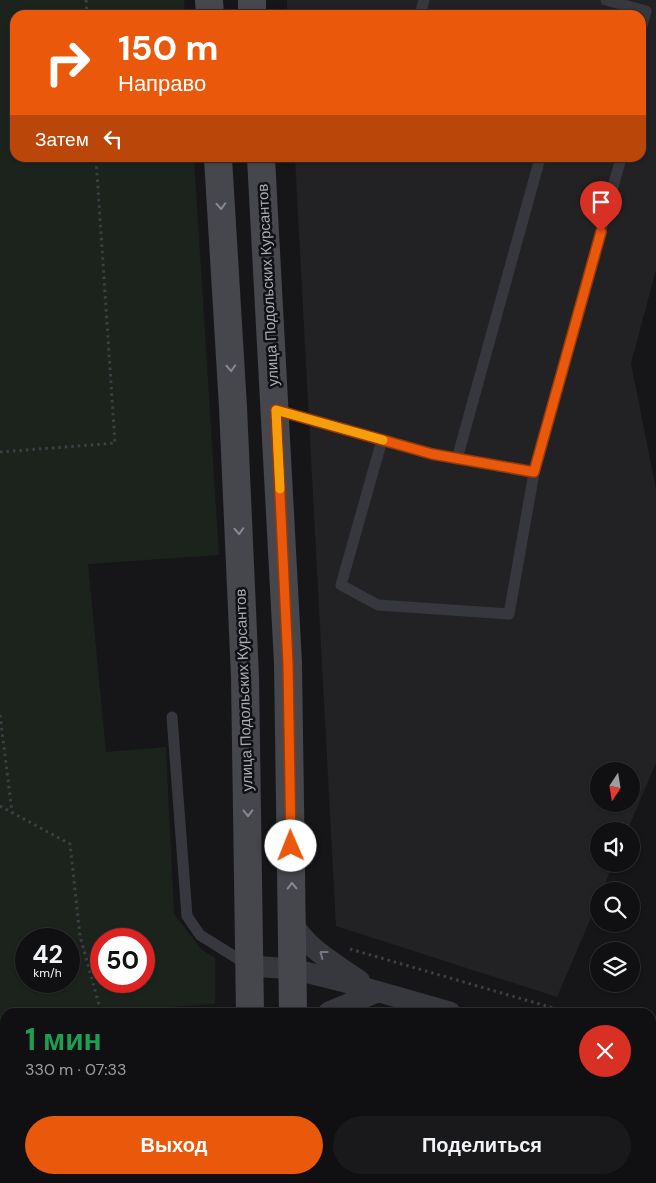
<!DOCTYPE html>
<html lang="ru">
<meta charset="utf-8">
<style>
body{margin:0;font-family:"DM Sans",sans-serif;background:#19191b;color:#f1f3f6;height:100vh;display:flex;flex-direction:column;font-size:19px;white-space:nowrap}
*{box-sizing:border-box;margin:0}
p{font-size:16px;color:#9c9d9f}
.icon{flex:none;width:28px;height:28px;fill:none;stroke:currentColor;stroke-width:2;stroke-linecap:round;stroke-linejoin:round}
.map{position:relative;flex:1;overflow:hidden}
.drawer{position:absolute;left:0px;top:1008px;width:656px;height:176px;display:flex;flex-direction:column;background:#101012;border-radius:15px 15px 0 0;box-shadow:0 1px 4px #0004,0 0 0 1px #303032}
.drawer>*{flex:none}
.top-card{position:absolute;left:10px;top:10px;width:636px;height:152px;border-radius:15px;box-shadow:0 1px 4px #0004,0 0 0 1px #303032;background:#ea580c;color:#fff;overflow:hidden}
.needle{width:32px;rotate:192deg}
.fabs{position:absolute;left:590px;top:762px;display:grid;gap:10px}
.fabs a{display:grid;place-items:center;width:50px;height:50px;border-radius:50%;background:#101012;box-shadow:0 1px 4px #0004,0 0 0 1px #303032;font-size:25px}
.speed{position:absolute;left:15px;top:928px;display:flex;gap:10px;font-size:25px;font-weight:700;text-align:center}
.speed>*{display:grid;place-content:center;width:65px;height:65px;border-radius:50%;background:#101012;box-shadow:0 1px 4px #0004,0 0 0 1px #303032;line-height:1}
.speed small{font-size:12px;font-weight:400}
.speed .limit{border:8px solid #d22;background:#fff;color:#111}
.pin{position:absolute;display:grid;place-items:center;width:42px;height:42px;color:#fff;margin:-51px -21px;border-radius:50% 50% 50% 0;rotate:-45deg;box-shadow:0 0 5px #0007}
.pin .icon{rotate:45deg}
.me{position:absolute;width:55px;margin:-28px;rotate:359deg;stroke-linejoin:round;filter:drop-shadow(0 0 4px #0008)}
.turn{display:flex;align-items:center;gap:18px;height:105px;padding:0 25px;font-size:22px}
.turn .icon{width:65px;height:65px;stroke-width:2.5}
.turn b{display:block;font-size:35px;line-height:42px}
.then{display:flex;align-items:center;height:48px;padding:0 25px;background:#0003;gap:10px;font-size:19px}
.round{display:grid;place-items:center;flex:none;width:52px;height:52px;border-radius:26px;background:#19191b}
.head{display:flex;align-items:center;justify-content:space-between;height:85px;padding:0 25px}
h1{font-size:30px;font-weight:700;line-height:38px;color:#1e9e55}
.primary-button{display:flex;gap:10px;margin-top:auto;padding:10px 25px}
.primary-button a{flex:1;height:58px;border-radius:30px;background:#ea580c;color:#fff;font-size:20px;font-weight:700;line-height:58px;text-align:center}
.primary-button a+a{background:#19191b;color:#f1f3f6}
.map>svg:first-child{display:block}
</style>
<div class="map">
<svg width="656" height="1183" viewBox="0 0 656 1183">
<rect width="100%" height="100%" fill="#161618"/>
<g fill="#222225" fill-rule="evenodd">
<path d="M287,0H656V270L631,363L656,489V763L627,831H599V864H613L602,891H599V899L557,997L336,926L295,158H641V15H287ZM599,771H631V804H599Z"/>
<polygon points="651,1117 656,1118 656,1183 361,1183 361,1179 651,1179"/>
</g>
<path fill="#1c231d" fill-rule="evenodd" d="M0,0H184L185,15H15V158H194L219,555L88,564L106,752L166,747L174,914L202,950L215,958V1004L126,1010L125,1012H5V1179H221V1183H0ZM26,939H69V981H26ZM101,939H144V981H101Z"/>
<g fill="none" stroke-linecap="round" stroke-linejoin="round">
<g stroke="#3d3f44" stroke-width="3" stroke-dasharray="2.5 4" stroke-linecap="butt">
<polyline points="86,0 87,15"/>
<polyline points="0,452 115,443 96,158"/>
<polyline points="0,715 12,812"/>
<polyline points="0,806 70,844 80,936 101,1012"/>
<polyline points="350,949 567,1012"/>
<polyline points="651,1037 656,1039"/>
<polyline points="651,1096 656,1097"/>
<polyline points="89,1179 90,1183"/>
</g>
<g stroke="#37383d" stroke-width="11">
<polyline points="606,0 646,11 641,29"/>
<polyline points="420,15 424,0"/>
<polyline points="276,410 432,454 534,473 621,158"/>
<polyline points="382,440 341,585 378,605 509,614 534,473"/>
<polyline points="457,459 540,158"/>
<polyline points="172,717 187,916 200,935 248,965"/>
</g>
<g stroke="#37383d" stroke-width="21">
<path d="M292,922C306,948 337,965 360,981"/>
<polyline points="250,966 293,969 341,981 450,1012"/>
<polyline points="329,1012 377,992"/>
<polyline points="651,1071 656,1072"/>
</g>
<g stroke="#45474d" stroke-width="28">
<polyline points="209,0 210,15"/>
<polyline points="252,0 252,15"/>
<polyline points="218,158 233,407 245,677 250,1012"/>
<polyline points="261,158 288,663 293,1012"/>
<polyline points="250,1179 250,1183"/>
<polyline points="293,1179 293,1183"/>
</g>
</g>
<defs><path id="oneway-chevron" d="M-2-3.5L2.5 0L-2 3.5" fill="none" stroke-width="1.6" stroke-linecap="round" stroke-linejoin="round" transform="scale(1.25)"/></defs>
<g stroke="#858993">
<use href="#oneway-chevron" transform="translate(221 206) rotate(87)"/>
<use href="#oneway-chevron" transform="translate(231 368) rotate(87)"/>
<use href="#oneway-chevron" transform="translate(239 531) rotate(87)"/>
<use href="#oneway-chevron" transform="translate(248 813) rotate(89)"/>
<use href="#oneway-chevron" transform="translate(292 886) rotate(-91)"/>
</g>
<use stroke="#757881" href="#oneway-chevron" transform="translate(323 954) rotate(-143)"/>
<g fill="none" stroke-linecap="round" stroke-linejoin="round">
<defs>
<polyline id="route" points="291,846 288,664 276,410 432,454 534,472 601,232"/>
</defs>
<use href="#route" stroke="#983908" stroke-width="12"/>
<use href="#route" stroke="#ea580c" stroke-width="9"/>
<polyline stroke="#f59e0b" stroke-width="9" points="280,489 276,410 383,440"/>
</g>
<g text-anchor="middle" stroke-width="5" stroke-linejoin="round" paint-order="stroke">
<g font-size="15" fill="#a8adb8" stroke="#111113">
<text transform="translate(268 285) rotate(-93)" y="5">улица Подольских Курсантов</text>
<text transform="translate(244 690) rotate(-92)" y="5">улица Подольских Курсантов</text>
</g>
</g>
</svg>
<div class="fabs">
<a><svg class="needle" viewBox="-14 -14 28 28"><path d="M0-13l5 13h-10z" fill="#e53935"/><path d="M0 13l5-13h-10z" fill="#9c9d9f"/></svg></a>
<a><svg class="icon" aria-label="sound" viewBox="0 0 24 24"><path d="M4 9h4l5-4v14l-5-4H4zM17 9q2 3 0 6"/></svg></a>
<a><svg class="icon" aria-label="search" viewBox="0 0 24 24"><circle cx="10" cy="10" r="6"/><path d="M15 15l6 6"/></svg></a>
<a><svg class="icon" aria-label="layers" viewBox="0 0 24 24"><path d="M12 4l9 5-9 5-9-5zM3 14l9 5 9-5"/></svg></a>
</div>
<div class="speed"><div>42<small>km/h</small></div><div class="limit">50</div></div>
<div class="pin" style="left:601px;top:232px;background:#d93025"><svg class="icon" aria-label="arrive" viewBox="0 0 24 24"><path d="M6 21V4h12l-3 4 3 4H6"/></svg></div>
<svg class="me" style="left:291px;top:846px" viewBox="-20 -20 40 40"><circle r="19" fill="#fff"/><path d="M0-13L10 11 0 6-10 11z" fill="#ea580c"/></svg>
<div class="top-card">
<div class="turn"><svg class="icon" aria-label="right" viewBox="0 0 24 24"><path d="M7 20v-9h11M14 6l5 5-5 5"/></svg><div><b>150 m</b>Направо</div></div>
<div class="then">Затем<svg class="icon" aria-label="left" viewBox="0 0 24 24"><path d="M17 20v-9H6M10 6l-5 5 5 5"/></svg></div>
</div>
<section class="drawer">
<div class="head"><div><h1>1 мин</h1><p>330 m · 07:33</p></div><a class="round" style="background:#d93025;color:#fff"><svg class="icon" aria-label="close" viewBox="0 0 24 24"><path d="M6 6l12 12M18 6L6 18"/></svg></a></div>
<div class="primary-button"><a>Выход</a><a>Поделиться</a></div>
</section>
</div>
